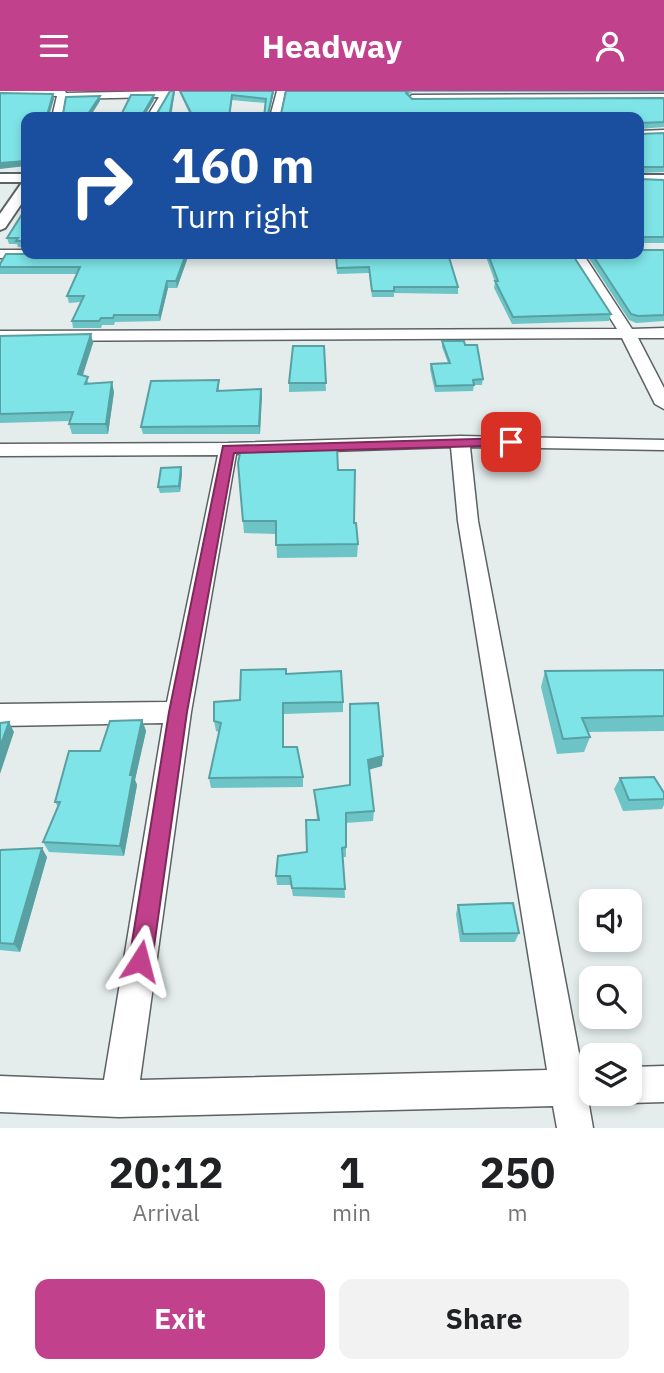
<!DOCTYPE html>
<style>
body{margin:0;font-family:"IBM Plex Sans",sans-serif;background:#f2f2f2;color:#202124;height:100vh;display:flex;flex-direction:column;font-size:26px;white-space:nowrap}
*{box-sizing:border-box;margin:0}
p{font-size:23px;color:#757577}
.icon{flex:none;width:38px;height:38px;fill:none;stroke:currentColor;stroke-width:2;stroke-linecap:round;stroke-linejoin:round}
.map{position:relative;height:1037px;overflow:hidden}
.drawer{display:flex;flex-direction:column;background:#fff;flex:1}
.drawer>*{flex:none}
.top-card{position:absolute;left:21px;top:21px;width:623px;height:147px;border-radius:14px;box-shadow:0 4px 10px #0003;background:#1a4fa0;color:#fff;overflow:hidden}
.fabs{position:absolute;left:579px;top:798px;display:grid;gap:14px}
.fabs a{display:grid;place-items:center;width:63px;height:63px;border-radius:14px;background:#fff;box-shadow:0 4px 10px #0003;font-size:35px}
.pin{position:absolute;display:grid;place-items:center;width:60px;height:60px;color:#fff;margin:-30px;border-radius:14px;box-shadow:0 4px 10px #0006}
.me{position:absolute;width:77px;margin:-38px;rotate:9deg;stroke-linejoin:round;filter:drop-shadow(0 0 5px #0008)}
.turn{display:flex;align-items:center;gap:24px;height:147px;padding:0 35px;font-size:32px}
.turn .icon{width:91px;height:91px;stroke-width:2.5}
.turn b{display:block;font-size:49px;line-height:60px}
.eta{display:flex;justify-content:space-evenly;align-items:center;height:119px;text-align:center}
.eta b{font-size:42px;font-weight:700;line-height:49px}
.primary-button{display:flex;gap:14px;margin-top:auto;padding:14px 35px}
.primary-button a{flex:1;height:80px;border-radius:14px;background:#c1418c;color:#fff;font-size:28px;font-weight:700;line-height:80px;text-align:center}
.primary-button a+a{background:#f2f2f2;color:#202124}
header{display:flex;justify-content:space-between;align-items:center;height:91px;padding:0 35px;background:#c1418c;color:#fff;font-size:32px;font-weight:700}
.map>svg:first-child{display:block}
</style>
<header><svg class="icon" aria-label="menu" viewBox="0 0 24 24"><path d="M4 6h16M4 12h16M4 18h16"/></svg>Headway<svg class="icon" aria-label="person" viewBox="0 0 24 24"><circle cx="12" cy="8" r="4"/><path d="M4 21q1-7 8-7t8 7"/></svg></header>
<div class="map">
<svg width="664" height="1037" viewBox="0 0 664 1037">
<rect width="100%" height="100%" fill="#e4ecec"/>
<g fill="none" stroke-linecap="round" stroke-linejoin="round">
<defs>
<g id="minor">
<polygon points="0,0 65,0 66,2 171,0 157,26 147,26 159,6 65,8 62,26 52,26 57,5 0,4"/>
<polygon points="277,0 285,0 280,26 270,26"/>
<polygon points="664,3 664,9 412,10 408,7 412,4"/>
<polygon points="664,39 664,45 639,46 639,40"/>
<polygon points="0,159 26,159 26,163 90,163 83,167 0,167"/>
<polygon points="570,163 583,163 632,238 664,237 664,247 638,247 664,297 664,318 655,313 622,247 0,250 0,240 617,238"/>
<path d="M460,345L664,349V359L470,356L478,430L582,978H592V1003H607L605,1009L589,1014L593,1037H557L553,1015L119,1026L0,1021V985L104,989L163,632L0,635V613L167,611L218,364L0,365V353L228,352ZM451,356L458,430L547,979L140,989L191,621L236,363Z"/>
<polygon points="664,975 664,1011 630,1012 617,1007 616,1003 630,1003 630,976"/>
</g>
<g id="tertiary">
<rect x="0" y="83" width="26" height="8"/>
<rect x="639" y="84" width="25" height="8"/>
<polygon points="26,92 26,106 5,137 0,139 0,123 21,93"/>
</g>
</defs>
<use href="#minor" stroke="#5c6263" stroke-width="3"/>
<use href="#tertiary" stroke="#5c6263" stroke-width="4"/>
<use href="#minor" fill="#fff" fill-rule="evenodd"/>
<use href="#tertiary" fill="#fff" fill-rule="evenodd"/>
</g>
<g fill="#6cc4c7">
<polygon points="179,0 274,0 269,23 281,23 286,0 664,0 664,1 412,1 408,4 412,8 664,7 664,36 639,38 264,26 265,12 232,9 230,26 191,26"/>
<polygon points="639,38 640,43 664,42 664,81 639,82"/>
<polygon points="639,88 664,89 664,152 639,152"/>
<polygon points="26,117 26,157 18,156 17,153 9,153 7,147"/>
<polygon points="664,159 664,230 636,232 629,229 586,163 639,163"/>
<polygon points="82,163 189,163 177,197 168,197 160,230 115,231 114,234 102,234 101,237 73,237 72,230 81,211 69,212 67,205 77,183 0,183 0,173"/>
<polygon points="335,163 448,163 458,196 458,203 394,202 394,206 372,206 369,182 337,183"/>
<polygon points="485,163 572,163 611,223 609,230 512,233 494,197 495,191"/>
<polygon points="91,243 93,252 83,284 89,292 114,301 108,343 72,343 69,333 70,330 0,332 0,245"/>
<polygon points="442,250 465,254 483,288 482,294 474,294 473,300 435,301 430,278 431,273 448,272 442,256"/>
<polygon points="324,255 326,300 289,301 289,292"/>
<polygon points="219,289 219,300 261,298 260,343 143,343 141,336"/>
<polygon points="238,372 354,432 358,453 357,466 277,467 276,443 244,442"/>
<polygon points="181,376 182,382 180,401 160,402 158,396"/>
<polygon points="664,579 664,640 588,641 590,646 584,661 557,663 541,596 545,580"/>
<polygon points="286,583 343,611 343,621 284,623 283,656 303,686 303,696 211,697 209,687 219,641 216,640 214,630 240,609"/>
<polygon points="350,613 382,675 369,678 374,720 373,730 346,732 346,766 343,766 345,807 293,805 291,794 277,794 276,785 307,761 317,729 314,699 350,694"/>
<polygon points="142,629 146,640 135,689 137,694 124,765 49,761 43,751 58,716 55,711 100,660"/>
<polygon points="620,687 664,702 664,714 662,718 623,720 614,698"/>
<polygon points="0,759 47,766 20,861 0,859"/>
<polygon points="458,814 519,842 515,851 460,851 456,823"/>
</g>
<g fill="#58a0a2">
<polygon points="174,0 175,0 171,26 169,26"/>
<polygon points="273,0 274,0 268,26 268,23"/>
<polygon points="53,3 54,8 49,25 48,21"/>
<polygon points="154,4 154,9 144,26 144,21"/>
<polygon points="100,5 100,10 90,26 86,26"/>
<polygon points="26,70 26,75 0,78 0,72"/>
<polygon points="186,163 189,163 177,197 176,190"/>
<polygon points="167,190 168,197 160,230 159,224"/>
<polygon points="91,243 93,252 80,292 78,283"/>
<polygon points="112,291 114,301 108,343 106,333"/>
<polygon points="261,298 262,306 260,343 259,335"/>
<polygon points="181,376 182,382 180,401 179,395"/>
<polygon points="142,629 146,640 135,689 137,694 124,765 120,755 130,684"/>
<polygon points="9,631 14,641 0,683 0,656"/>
<polygon points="383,665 382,675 368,679 368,669"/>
<polygon points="42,757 47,766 20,861 14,853"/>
</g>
<g fill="#7ee4e7" stroke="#58a0a2" stroke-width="2">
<polygon points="170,0 174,0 169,26 120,26 131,4 154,4 144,21 156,24"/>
<polygon points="180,0 273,0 268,23 281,23 286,0 408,0 406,2 412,8 664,7 664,31 640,32 639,34 639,26 264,26 266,8 232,4 229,26 193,26"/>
<polygon points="0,2 53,3 48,21 51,24 63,23 66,6 100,5 86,26 26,26 26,70 0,72"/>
<polygon points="639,38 640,43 664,42 664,76 640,76 639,78"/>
<polygon points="639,88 664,89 664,146 641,146 639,154"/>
<polygon points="26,117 26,153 24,150 16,150 18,147 7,147"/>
<polygon points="639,159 664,159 664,224 638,225 631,223 592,163 639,163"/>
<polygon points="6,163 186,163 176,190 167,190 159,224 114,224 113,227 101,227 99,230 72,230 84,205 67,205 80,176 0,176 0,173"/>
<polygon points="336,163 448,163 458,196 394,196 394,200 372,200 369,176 337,177"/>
<polygon points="488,163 572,163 611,223 513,226 495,190 498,190"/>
<polygon points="91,243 78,283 88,286 85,293 112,291 106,333 69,333 73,321 0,323 0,245"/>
<polygon points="442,250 464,250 465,254 477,254 483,288 473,289 474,294 436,295 431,273 450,272"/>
<polygon points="293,255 324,255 326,292 289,292"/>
<polygon points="219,289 217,300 261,298 259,335 141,336 151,290"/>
<polygon points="337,356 338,379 355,379 354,432 356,432 358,453 276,454 276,430 243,430 238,372 241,357"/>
<polygon points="181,376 179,395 158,396 161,377"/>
<polygon points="286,578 286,583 341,580 343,611 283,612 283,656 297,656 303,686 209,687 221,632 214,630 214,611 240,609 241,579"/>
<polygon points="664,579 664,625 582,627 590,646 563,648 545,580"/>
<polygon points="378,612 383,665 368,669 374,720 346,722 346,756 342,757 345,798 292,797 290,785 276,785 278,765 307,761 306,729 319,729 314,699 350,694 350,613"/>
<polygon points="142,629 130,684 133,684 120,755 43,751 60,711 55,711 69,660 100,660 110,630"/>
<polygon points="9,631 0,656 0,632"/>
<polygon points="654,686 664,702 664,708 629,709 620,687"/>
<polygon points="42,757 14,853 0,852 0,759"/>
<polygon points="513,812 519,842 463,843 458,814"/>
</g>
<polygon fill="#c1418c" stroke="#7d2a5b" stroke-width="2" points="511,347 518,351 516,354 234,362 187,621 152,870 148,878 140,882 132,878 129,870 169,621 223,355"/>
</svg>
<div class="fabs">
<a><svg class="icon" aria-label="sound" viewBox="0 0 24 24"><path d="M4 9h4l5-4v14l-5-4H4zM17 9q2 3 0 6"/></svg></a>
<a><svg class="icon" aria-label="search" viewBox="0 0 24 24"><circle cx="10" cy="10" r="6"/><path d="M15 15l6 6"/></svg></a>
<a><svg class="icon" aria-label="layers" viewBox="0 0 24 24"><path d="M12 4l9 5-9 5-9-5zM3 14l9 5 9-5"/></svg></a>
</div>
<div class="pin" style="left:511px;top:351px;background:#d93025"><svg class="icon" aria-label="arrive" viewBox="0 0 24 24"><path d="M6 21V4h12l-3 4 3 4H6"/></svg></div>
<svg class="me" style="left:140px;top:870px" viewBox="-20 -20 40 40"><path d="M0-17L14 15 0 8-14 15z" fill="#c1418c" stroke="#fff" stroke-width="4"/></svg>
<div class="top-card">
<div class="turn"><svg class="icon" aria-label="right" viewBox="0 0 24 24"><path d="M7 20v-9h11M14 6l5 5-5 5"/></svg><div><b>160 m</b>Turn right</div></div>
</div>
</div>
<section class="drawer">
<div class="eta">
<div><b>20:12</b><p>Arrival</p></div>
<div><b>1</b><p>min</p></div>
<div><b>250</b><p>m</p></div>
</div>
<div class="primary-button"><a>Exit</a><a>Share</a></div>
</section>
